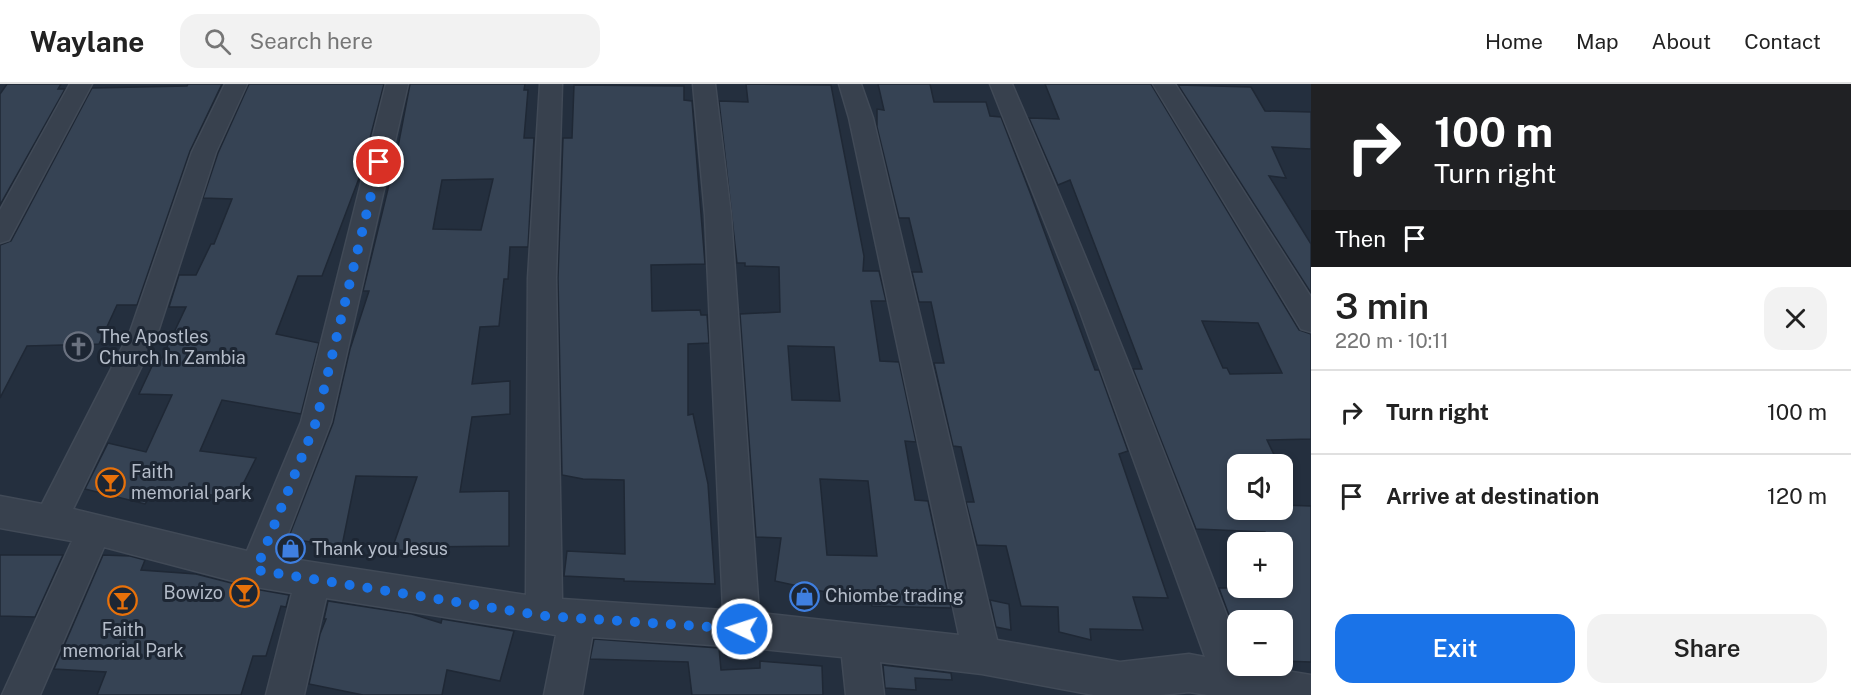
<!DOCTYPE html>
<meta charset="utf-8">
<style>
body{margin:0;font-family:"Public Sans",sans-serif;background:#f2f2f2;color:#222;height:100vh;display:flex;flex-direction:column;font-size:22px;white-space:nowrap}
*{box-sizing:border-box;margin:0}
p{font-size:20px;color:#767676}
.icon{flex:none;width:33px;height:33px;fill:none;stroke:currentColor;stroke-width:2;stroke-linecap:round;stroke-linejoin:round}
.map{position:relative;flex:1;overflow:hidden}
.side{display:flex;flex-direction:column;background:#fff;width:540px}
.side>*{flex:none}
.hud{background:#202124;color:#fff;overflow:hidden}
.buttons{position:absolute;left:1227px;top:370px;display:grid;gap:12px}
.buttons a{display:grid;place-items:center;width:66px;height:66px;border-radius:12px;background:#fff;box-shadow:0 3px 9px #0003;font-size:30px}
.pin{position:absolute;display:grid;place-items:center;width:51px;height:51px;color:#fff;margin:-26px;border:3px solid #fff;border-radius:50%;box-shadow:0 2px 6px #0007}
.me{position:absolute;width:66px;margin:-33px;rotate:274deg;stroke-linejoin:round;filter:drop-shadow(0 0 4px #0008)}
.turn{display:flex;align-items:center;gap:21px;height:126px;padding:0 24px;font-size:27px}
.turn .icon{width:78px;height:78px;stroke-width:2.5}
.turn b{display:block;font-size:42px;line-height:51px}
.then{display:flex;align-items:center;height:57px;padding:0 24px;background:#0003;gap:12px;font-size:22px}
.round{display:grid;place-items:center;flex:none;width:63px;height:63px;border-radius:18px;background:#f2f2f2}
.overview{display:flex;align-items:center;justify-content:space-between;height:102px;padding:0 24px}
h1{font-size:36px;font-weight:600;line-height:45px}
.primary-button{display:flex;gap:12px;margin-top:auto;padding:12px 24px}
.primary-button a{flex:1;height:69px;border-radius:18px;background:#1a73e8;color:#fff;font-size:24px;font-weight:600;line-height:69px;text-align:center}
.primary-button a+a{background:#f2f2f2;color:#222}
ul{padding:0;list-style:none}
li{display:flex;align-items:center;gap:18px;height:84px;padding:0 24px;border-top:2px solid #e0e0e0}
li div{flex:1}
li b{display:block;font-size:22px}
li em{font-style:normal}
header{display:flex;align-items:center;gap:36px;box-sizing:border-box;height:84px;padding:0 30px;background:#fff;border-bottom:2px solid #e0e0e0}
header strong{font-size:28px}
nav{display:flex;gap:33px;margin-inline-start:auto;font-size:21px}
.search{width:420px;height:54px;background:#f2f2f2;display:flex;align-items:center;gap:15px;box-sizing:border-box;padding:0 21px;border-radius:18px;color:#767676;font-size:22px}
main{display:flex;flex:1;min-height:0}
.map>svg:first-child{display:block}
</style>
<header>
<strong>Waylane</strong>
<div class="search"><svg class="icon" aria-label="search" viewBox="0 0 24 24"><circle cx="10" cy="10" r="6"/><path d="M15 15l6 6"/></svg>Search here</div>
<nav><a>Home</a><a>Map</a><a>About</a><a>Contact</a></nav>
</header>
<main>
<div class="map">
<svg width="1311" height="611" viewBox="0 0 1311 611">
<rect width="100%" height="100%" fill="#242f3e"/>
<g fill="#364354" stroke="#1f2835" stroke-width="1.5" fill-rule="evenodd">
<polygon points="7,0 61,0 58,5 65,5 0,121 0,10"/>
<polygon points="188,0 222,0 190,67 137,221 117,221 99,260 27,262 0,314 0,161 11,157 92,4 187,2"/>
<polygon points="249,0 384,0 361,89 322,192 298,192 276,250 319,259 301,330 222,316 200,367 256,374 236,414 156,404 145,420 85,405 108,359 146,368 172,311 139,310 153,280 159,280 186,223 169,223 179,191 196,191 211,160 214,160 232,115 203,114 218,69"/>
<path d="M410,0H525L524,6H528L524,54H534L528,163H510L508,195H504L499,242L480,243L472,300L510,297V330L472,333L460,408L509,407V462L420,463L418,469L392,465L417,393L356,392L342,462L288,455L333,339L350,265L369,207H363L397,68ZM493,95L481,146L433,145L442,96Z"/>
<path d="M746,0L831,1L864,172L863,187H879L886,217H871L880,277L899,278L916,358L905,357L915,416L928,417L951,524L872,522L871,518L775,497L781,454L756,453L740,230L780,228L779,183L745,182V179H737L719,17L748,18ZM788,262L834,263L840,317L792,316ZM820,395L868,397L877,472L827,471Z"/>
<polygon points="878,0 930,0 934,18 986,18 990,32 1001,33 1031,111 1095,286 1099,286 1128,367 1119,370 1168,514 1133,513 1143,546 1090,545 1091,556 1059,548 1058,523 1021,522 1006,462 977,461 966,418 974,418 961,363 953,362 934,279 944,279 931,218 919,218 912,188 922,188 909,134 899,134 877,43 877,25 884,26"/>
<path d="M1045,0H1151L1299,246L1311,250V355L1267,356L1279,381H1238V426H1282V421L1311,422V578L1282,577V533L1230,534L1219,504H1282V459H1268L1265,448L1196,445L1133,285H1142L1070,96L1058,101L1029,34L1059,35ZM1202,237L1258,239L1282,289L1230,290L1227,284H1223Z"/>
<polygon points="574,1 684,2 684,16 692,17 705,180 651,181 652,227 700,226 701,231 707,231 709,259 688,260 688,331 693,330 708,400 715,500 624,497 624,495 564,492 567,467 625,470 624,396 583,395 562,391 558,194 563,54 572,54"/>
<polygon points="1178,1 1251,3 1265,27 1311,28 1311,65 1272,63 1286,94 1269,92 1311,160 1311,209"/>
<polygon points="0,471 63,471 35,533 0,532"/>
<polygon points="103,471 130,472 145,476 141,486 196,490 255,505 289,511 286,523 281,522 266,572 253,572 241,611 97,611 106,588 54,585"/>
<polygon points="990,516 1009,520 1011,546 996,543"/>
<polygon points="328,517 412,530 441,539 442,535 514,547 500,597 447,586 442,611 363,611 309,600 320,550 326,535 324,535"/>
<polygon points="594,555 719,564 721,586 760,584 760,577 822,582 823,611 692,611 688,578 590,575"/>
<polygon points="883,581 951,589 952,596 915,594 916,606 885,604"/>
</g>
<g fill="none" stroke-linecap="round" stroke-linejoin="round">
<defs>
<g id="minor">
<polygon points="70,0 92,0 9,156 0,159 0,126"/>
<path d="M225,0H247L216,68L158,248L73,425L247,467L301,338L386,0H408L331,338L279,473L526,511L528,194L540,0H562L556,194L562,515L723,526L705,131L693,0H715L731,131L759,529L959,551L849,34L839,0H861L873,34L997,556L1120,578L1189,570L1205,573L1078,222L990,0H1012C1093,185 1166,372 1238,561V582H1257L1311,591V611H1208L1189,608L1160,611H1094L982,590L880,578L884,611H846L842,573L742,563L592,553L582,611H544L556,551L326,514L304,611H266L292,509L256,503L104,463L40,611H2L72,457L0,444V412L42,420L130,248L192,68Z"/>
<polygon points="1153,0 1175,0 1311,213 1311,248 1301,245"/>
</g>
</defs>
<use href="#minor" stroke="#414a57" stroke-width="3"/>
<use href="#minor" fill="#38414e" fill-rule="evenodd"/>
</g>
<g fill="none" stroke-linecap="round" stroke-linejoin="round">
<polyline stroke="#1a73e8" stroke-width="10" stroke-dasharray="0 18" points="379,78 316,338 256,486 544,532 742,545"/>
</g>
<defs>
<symbol id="church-ring" viewBox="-11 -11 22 22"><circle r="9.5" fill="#1d2633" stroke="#6b7280" stroke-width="1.5"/><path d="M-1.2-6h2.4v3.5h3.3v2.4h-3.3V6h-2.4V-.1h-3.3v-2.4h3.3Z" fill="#6b7280"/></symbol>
<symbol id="bar-ring" viewBox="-11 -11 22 22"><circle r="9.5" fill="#1d2633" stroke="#e8710a" stroke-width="1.5"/><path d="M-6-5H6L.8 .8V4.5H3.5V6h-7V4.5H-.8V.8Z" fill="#e8710a"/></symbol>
<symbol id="shop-ring" viewBox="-11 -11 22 22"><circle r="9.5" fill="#1d2633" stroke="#3f7fe0" stroke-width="1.5"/><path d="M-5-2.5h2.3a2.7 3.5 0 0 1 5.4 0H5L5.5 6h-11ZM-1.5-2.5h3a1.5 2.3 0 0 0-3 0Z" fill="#3f7fe0"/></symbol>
</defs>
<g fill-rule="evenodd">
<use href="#church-ring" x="62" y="246" width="33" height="33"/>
<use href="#bar-ring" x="94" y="382" width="33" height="33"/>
<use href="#shop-ring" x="274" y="448" width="33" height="33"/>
<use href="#bar-ring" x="228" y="492" width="33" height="33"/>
<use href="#shop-ring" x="788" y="496" width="33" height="33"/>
<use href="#bar-ring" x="106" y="500" width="33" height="33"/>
</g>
<g text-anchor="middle" stroke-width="6" stroke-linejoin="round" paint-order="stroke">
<g font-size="18" fill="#b4bcc9" stroke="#1d2633" text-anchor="start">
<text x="99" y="259">The Apostles<tspan x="99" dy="21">Church In Zambia</tspan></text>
<text x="131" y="394">Faith<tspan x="131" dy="21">memorial park</tspan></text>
<text x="312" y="471">Thank you Jesus</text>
<text x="223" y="515" text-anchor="end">Bowizo</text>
<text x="825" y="518">Chiombe trading</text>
<text x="123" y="552" text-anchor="middle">Faith<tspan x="123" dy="21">memorial Park</tspan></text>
</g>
</g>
</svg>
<div class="buttons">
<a><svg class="icon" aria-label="sound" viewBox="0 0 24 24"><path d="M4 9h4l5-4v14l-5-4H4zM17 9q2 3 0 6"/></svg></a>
<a>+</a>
<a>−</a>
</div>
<div class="pin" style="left:379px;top:78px;background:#d93025"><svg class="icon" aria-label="arrive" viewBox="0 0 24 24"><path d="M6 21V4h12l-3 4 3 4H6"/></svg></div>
<svg class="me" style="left:742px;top:545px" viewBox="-20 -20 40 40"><circle r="17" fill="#1a73e8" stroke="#fff" stroke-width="3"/><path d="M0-11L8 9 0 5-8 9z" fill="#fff"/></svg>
</div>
<section class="side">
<div class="hud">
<div class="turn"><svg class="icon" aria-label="right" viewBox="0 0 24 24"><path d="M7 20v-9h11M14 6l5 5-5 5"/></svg><div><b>100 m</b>Turn right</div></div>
<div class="then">Then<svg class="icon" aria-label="arrive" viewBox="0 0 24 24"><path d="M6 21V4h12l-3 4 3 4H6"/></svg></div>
</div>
<div class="overview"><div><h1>3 min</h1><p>220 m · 10:11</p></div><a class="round"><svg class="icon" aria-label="close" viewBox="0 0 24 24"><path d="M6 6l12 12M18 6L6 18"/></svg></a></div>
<ul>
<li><svg class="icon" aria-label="right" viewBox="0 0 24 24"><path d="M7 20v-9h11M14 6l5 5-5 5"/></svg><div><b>Turn right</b></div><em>100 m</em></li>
<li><svg class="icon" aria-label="arrive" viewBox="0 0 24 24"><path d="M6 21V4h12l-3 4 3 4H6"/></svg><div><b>Arrive at destination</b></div><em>120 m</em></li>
</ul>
<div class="primary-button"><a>Exit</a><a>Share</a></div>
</section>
</main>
